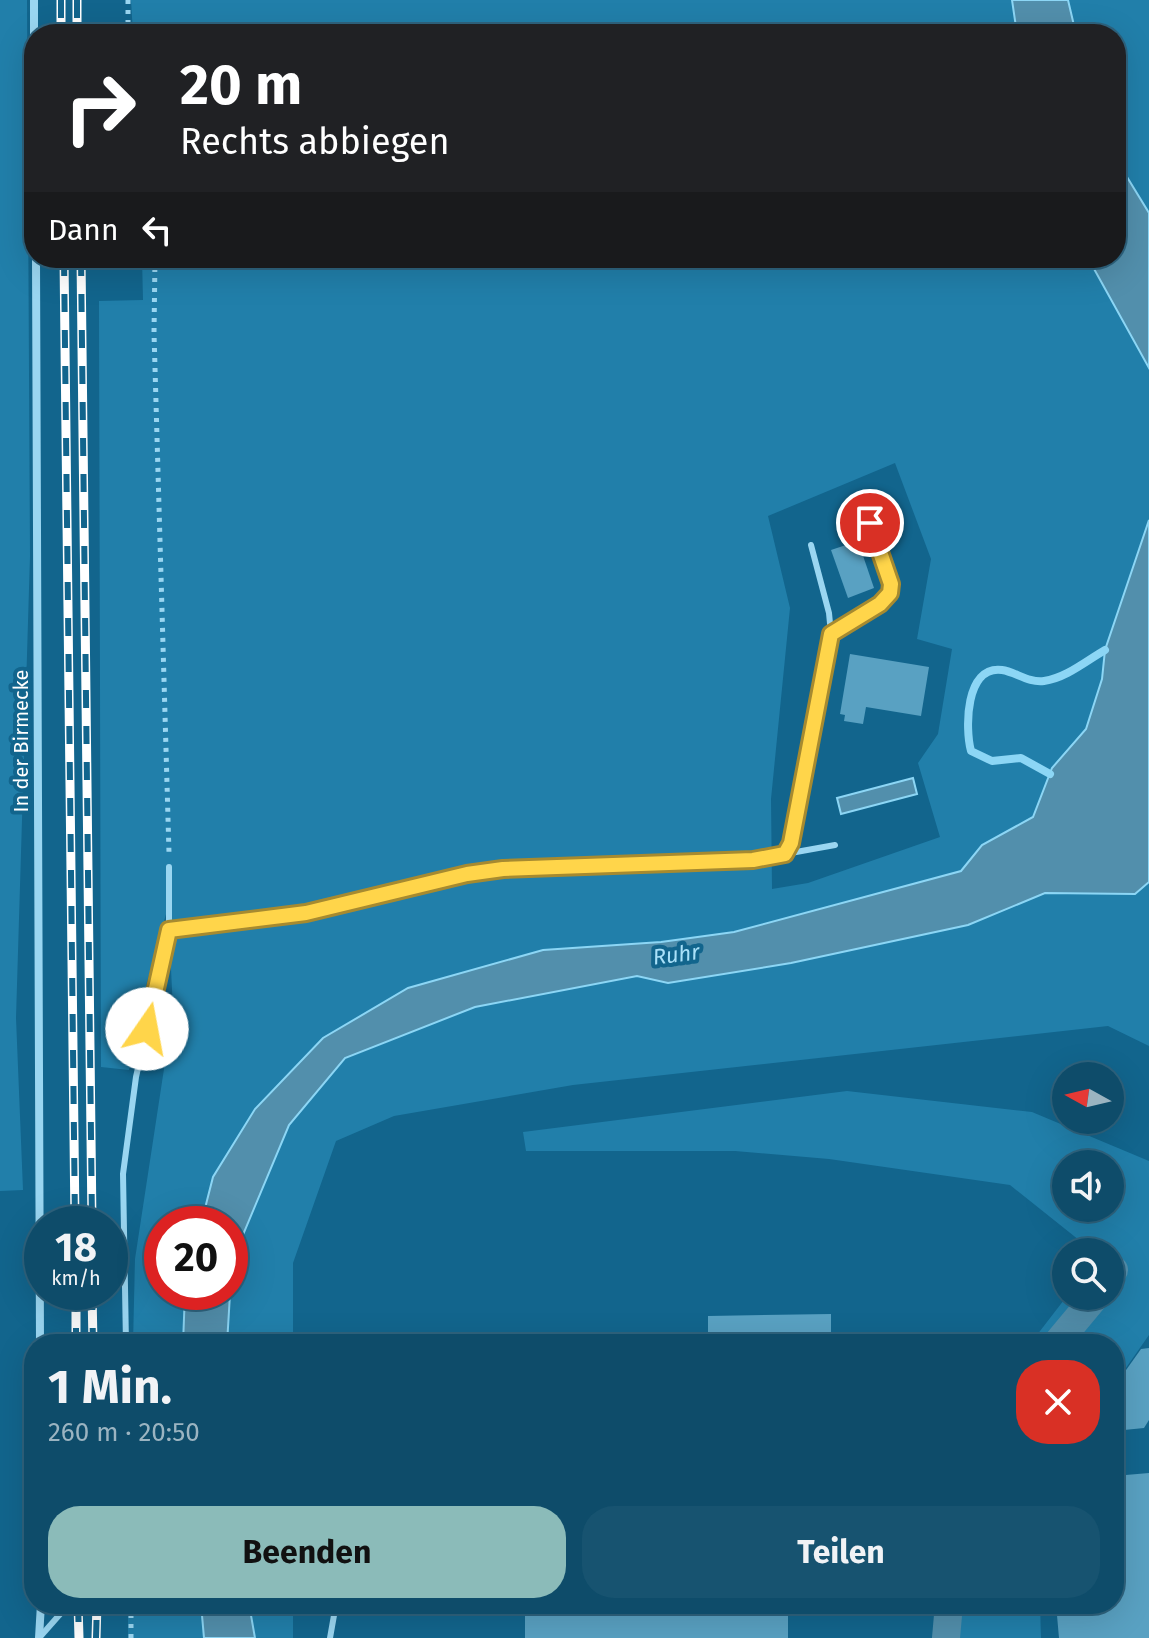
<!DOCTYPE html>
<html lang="de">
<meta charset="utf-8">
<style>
body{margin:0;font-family:"Fira Sans",sans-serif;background:#175370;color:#f1f3f6;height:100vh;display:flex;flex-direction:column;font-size:30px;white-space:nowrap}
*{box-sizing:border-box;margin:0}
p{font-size:26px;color:#9bb4c1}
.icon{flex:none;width:44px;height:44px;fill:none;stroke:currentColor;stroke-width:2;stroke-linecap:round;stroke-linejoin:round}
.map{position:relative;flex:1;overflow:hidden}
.side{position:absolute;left:24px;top:1334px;width:1100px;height:280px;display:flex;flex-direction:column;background:#0e4c6a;border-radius:32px;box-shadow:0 8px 32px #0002,0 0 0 2px #2e637e}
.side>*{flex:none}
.banner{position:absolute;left:24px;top:24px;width:1102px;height:244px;border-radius:32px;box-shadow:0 8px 32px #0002,0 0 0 2px #2e637e;background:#202124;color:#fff;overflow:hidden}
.needle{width:52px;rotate:278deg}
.controls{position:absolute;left:1052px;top:1062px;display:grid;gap:16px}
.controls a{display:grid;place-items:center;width:72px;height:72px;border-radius:50%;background:#0e4c6a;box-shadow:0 8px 32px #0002,0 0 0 2px #2e637e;font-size:40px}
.speed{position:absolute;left:24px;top:1206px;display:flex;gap:16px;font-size:40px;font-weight:700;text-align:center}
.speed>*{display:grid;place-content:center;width:104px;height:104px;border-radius:50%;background:#0e4c6a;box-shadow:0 8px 32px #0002,0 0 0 2px #2e637e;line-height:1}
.speed small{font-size:20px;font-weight:400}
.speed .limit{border:12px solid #d22;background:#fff;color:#111}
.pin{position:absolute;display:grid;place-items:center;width:68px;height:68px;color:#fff;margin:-34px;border:4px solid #fff;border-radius:50%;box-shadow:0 2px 8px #0007}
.me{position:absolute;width:88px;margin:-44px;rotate:12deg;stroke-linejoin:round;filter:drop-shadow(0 0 6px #0008)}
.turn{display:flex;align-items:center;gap:28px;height:168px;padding:0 24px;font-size:36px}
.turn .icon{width:104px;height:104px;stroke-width:2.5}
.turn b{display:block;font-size:56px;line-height:68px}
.then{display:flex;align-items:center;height:76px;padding:0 24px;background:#0003;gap:16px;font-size:30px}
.round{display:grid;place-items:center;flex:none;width:84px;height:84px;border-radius:32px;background:#175370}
.head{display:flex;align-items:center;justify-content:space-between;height:136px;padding:0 24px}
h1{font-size:48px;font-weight:700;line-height:60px}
.action{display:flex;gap:16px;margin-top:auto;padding:16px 24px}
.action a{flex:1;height:92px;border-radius:32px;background:#8bbbb9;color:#111;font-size:32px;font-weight:700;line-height:92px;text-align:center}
.action a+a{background:#175370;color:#f1f3f6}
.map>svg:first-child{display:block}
</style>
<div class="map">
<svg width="1149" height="1638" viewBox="0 0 1149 1638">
<rect width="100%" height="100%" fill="#12658d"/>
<g fill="#217faa" fill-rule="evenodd">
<polygon points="0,0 27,0 30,556 16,1018 23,1190 0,1191"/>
<polygon points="131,0 1012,0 1017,34 133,34"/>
<polygon points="1068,0 1149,0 1149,213 1116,159 1116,34 1076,34"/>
<path d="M142,258H1088L1149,368V520L1105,650L1102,679L1086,729L1052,768L1033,817L982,845L962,871L734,932L408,988L323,1038L255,1109L213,1177L201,1224H162V1292H185L183,1344H133L135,1259L173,1010L168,907L147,982L129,1070L101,1067L99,301L143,300ZM895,463L931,559L917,639L952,649L938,734L918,763L940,837L808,883L772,889L771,799L790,608L768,516Z"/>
<polygon points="1149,882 1149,1046 1108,1026 573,1085 394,1116 336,1141 293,1263 293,1344 227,1344 232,1261 289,1125 345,1059 475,1007 637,976 668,983 968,925 1045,893 1135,894"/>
<path d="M847,1091L1032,1112L1149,1161V1335L1114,1385V1344H1030L1067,1296H1110V1252H1094L1010,1185L829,1159L735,1151H526L523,1132ZM1066,1164H1110V1208H1066Z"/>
<polygon points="128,1604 201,1604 204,1638 128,1638"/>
<polygon points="249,1604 293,1604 293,1638 255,1638"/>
<polygon points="958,1604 1040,1604 1041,1638 956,1638"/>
</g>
<g fill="#528fac" stroke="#8cd6f5" stroke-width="2">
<polygon points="1012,0 1068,0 1076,34 1017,34"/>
<polygon points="1116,159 1149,213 1149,368 1088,258 1116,258"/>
<polygon points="1149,520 1149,882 1135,894 1045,893 968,925 791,963 668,983 637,976 475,1007 345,1058 289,1125 232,1261 227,1344 183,1344 185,1292 230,1292 230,1224 201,1224 213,1177 255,1109 323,1038 408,988 543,950 661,942 734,932 961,871 982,845 1033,817 1052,768 1086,729 1102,679 1105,650"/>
<polygon points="913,778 917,794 841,814 837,798"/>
<polygon points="201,1604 249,1604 255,1638 204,1638"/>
</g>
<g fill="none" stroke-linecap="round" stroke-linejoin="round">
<path stroke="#8cd6f5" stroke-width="8" d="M1050,774L1021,758L992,761L971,751C965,729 965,665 1002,670C1016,672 1028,683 1044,681C1066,678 1086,661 1105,650"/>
<g stroke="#528fac" stroke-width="28">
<polyline points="1110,1275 1114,1270"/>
<polyline points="1056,1344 1096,1296"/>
<polyline points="946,1638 949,1604"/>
</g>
</g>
<g fill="#59a1c2">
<polygon points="858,541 874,588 848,598 831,550"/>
<polygon points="850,654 929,667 921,716 866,707 863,724 844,721 845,715 840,714"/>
<polygon points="831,1314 831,1344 708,1344 708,1316"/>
<polygon points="1149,1348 1149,1420 1144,1428 1114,1431 1114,1387 1141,1349"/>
<polygon points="1149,1473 1149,1638 1059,1638 1056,1604 1114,1604 1114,1476"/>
<rect x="525" y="1604" width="263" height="34"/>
</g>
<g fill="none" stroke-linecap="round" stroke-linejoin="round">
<g stroke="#9ad6f1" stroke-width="5" stroke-dasharray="4 6" stroke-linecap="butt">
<polyline points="128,0 128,34"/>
<polyline points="155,258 154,333 169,853"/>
<polyline points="131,1604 131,1638"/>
</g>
<g stroke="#9ad6f1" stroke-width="6">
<polyline points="831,634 872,610 890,593 891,584 870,523"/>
<polyline points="785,854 835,845"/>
<polyline points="169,930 306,913 467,874 503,869 753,860 785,854 791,843 831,634 829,613 811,545"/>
<polyline points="126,1344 123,1174 136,1077 169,930 169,867"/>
<polyline points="39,1638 69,1604"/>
<polyline points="330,1638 336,1604"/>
</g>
<g stroke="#9ad6f1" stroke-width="8">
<polyline points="34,0 34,34"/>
<polyline points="36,258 40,1344"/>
<polyline points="39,1638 41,1604"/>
</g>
<defs>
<g id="rail">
<polyline points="61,0 61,34"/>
<polyline points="77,0 77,34"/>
<polyline points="64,258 75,1224"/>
<polyline points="81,258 92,1224"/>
<polyline points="76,1292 76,1344"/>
<polyline points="92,1292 93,1344"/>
<polyline points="78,1604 79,1638"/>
<polyline points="96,1638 97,1604"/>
</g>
</defs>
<use href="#rail" stroke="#fff" stroke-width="9"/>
<use href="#rail" stroke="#12658d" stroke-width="6" stroke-dasharray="18" stroke-linecap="butt"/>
</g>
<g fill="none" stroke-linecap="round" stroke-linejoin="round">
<defs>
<polyline id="route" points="147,1029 169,930 306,913 467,874 503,869 753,860 785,854 791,843 831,634 880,604 890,593 891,584 870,523"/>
</defs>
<use href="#route" stroke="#a68a30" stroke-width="20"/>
<use href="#route" stroke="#ffd54a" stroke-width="14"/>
</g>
<g text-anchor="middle" stroke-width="8" stroke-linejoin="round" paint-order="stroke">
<g font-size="20" fill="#fff" stroke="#12658d">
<text transform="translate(21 741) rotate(-90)" y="7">In der Birmecke</text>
</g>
<g font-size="22" font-style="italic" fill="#aae1f9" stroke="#12658d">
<text transform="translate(676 954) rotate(-7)" y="8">Ruhr</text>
</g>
</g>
</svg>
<div class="controls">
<a><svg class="needle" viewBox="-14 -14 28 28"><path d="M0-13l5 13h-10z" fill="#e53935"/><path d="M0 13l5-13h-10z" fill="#9bb4c1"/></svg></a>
<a><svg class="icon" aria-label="sound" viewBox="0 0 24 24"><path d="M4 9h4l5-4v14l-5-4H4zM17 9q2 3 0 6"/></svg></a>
<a><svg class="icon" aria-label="search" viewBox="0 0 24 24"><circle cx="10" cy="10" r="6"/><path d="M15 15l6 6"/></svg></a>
</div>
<div class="speed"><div>18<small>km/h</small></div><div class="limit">20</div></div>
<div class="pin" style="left:870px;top:523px;background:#d93025"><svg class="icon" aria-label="arrive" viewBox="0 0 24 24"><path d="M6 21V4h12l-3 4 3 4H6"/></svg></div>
<svg class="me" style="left:147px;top:1029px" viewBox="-20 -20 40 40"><circle r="19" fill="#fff"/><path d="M0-13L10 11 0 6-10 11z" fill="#ffd54a"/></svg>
<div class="banner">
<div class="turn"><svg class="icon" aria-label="right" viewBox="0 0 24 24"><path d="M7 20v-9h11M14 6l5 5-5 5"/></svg><div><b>20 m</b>Rechts abbiegen</div></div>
<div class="then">Dann<svg class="icon" aria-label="left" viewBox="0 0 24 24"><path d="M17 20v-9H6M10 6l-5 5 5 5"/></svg></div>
</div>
<section class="side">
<div class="head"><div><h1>1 Min.</h1><p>260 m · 20:50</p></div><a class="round" style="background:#d93025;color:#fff"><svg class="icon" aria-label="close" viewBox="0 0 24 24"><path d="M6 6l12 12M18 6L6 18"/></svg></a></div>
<div class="action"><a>Beenden</a><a>Teilen</a></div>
</section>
</div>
